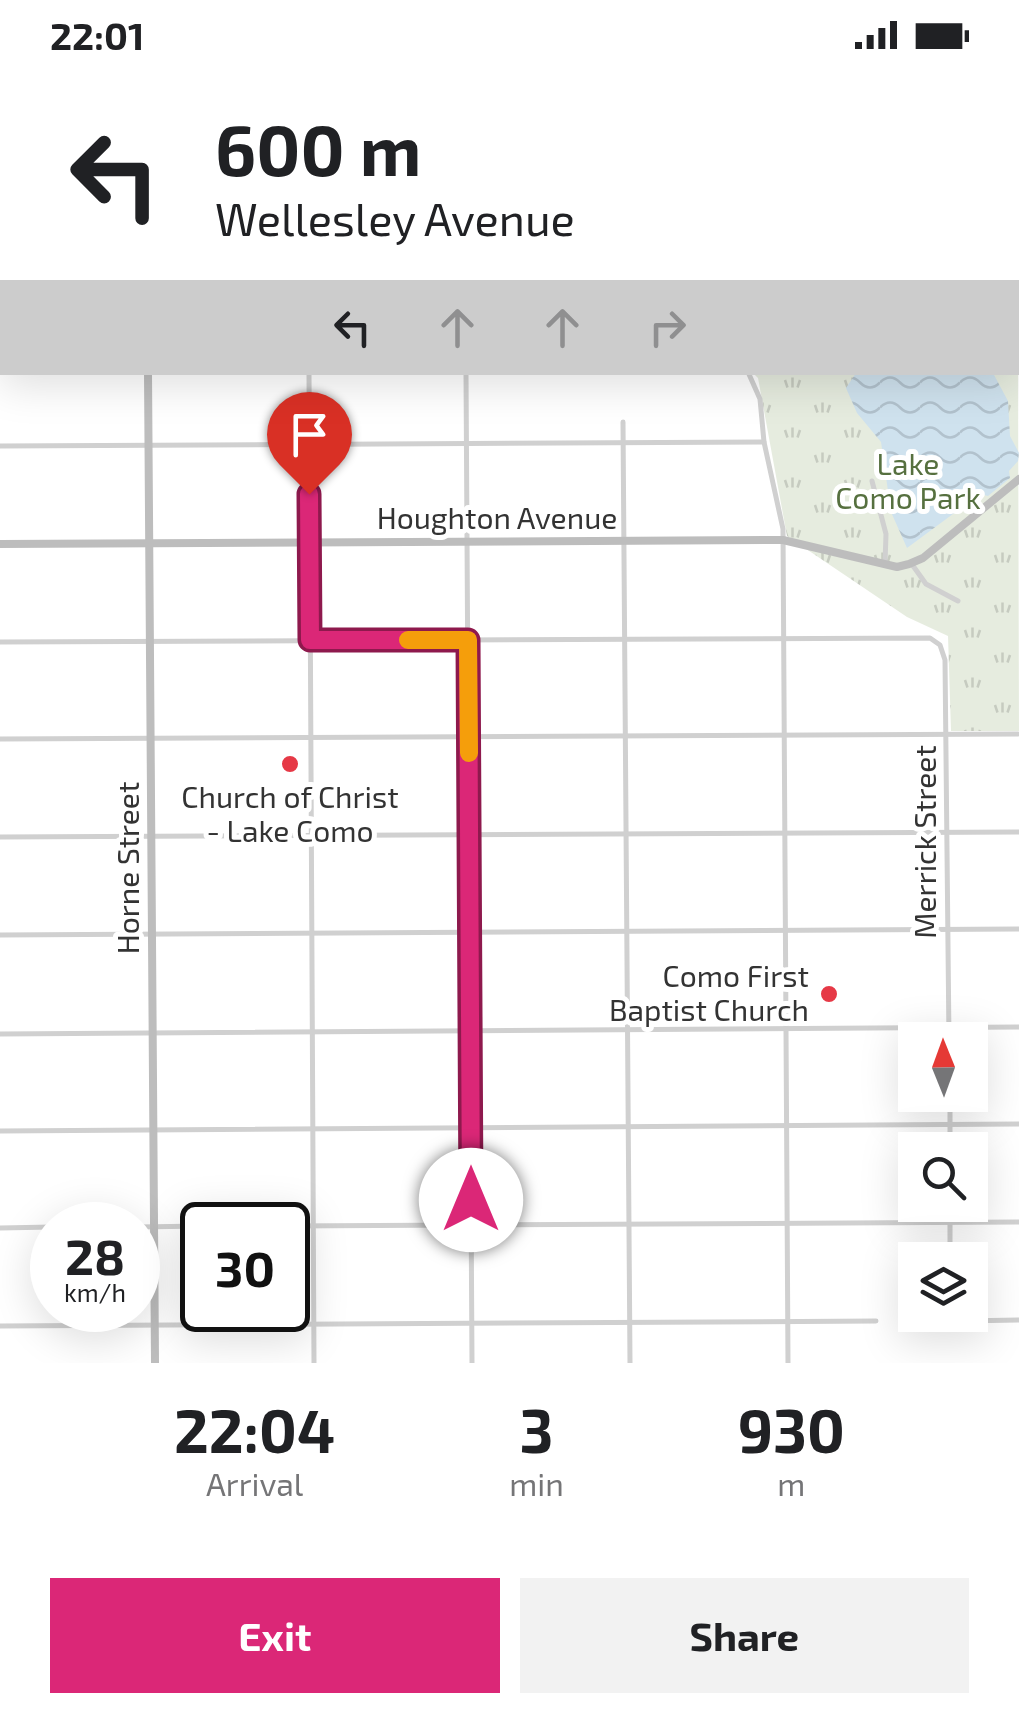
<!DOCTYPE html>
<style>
body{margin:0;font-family:"Exo 2",sans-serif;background:#f2f2f2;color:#202124;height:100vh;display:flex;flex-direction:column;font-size:38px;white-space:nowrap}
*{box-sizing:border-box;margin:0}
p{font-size:32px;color:#757577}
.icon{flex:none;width:55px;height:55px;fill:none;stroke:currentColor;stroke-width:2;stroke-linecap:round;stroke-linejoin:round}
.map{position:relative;height:1293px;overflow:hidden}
.side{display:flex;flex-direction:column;background:#fff;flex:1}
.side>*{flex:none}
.guide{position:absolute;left:0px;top:0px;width:1020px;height:305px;box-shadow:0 10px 40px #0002;background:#fff;color:#202124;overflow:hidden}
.needle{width:65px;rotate:359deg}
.buttons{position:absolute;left:898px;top:952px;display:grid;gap:20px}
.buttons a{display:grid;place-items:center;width:90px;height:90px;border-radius:0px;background:#fff;box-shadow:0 10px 40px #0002;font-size:50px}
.speed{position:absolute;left:30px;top:1132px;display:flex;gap:20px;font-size:50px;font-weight:700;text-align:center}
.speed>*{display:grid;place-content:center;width:130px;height:130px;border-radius:50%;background:#fff;box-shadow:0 10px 40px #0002;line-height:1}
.speed small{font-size:25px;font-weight:400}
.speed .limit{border:5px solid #111;border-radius:15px;background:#fff;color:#111}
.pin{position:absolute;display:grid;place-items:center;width:85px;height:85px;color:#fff;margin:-102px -42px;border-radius:50% 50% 50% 0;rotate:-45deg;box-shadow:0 0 10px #0007}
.pin .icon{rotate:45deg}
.me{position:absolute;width:110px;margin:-55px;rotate:0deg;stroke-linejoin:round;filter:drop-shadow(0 0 8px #0008)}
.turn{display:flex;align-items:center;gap:35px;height:210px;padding:0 50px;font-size:45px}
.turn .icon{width:130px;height:130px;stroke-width:2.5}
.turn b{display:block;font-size:70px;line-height:85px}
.lanes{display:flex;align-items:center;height:95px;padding:0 50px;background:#0003;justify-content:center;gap:50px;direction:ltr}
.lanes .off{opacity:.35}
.eta{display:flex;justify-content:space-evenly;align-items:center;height:170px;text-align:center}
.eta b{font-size:60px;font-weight:700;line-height:70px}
.primary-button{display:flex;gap:20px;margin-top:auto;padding:20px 50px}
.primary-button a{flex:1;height:115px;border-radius:0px;background:#db2777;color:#fff;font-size:40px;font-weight:700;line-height:115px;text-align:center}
.primary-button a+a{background:#f2f2f2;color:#202124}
.status{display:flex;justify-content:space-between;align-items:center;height:70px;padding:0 50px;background:#fff;direction:ltr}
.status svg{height:28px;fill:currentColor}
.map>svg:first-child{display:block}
</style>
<div class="status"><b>22:01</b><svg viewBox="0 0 49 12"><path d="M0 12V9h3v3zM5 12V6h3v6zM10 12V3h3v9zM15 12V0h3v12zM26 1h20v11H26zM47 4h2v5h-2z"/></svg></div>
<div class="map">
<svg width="1019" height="1293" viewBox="0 0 1019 1293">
<defs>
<pattern id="park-tufts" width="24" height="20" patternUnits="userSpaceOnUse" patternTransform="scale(2.5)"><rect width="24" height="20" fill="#e6ecdf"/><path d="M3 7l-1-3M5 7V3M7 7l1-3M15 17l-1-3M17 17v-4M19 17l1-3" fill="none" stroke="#c6cbc0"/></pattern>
<pattern id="water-waves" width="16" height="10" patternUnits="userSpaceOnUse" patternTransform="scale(2.5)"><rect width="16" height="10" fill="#cfe2ee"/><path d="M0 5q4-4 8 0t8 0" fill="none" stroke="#b2c2cd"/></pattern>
</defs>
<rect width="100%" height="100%" fill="#fff"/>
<polygon fill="url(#park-tufts)" points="1018,285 1019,661 951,661 948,566 907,547 787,466 758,308 753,303 1018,302"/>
<polygon fill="url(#water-waves)" points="856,303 993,303 1008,331 1010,366 1019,383 1018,391 1009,401 1010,408 988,426 980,424 907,478 891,442 881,372 857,343 846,318"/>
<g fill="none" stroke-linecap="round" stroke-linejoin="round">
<g stroke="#d0d0d0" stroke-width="5">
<polyline points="304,0 305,2"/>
<polyline points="465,0 465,2"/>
<polyline points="522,0 523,2"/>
<polyline points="783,0 785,2"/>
<polyline points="1018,78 1019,78"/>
<polyline points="0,83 2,83"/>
<polyline points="1018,176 1019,176"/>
<polyline points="0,182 2,182"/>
<polyline points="0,279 2,279"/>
<polyline points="309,302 314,1293"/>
<polyline points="466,302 472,1293"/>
<polyline points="748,302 760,329 764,372 783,459 788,1293"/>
<polyline points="623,352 630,1293"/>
<polyline points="0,376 764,372"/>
<polyline points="872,411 886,464 885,494"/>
<polyline points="911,493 926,514 958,531"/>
<polyline points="0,572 930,568 940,575 945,590 949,970"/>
<polyline points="0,669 1018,664"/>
<polyline points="0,767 1019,762"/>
<polyline points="0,865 1019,859"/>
<polyline points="0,964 1019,957"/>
<polyline points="950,1025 950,1080"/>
<polyline points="0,1061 1019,1054"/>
<polyline points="288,1156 1019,1152"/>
<polyline points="138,1157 202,1156"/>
<polyline points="0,1158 52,1157"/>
<polyline points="950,1190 950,1135"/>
<polyline points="952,1245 962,1251 1019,1250"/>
<polyline points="0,1256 876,1251"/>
</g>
<g stroke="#bdbdbd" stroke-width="8">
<polyline points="147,0 147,2"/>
<polyline points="949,0 949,2"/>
<polyline points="1018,265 1019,269"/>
<polyline points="148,302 155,1293"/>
<polyline points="0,474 783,470 897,497 909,494 923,488 1019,409"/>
</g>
</g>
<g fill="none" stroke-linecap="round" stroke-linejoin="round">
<defs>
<polyline id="route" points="309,424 310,570 468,570 471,1130"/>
</defs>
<use href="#route" stroke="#8e194d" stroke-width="25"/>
<use href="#route" stroke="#db2777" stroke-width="18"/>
<polyline stroke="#f59e0b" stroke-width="18" points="408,570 468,570 469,683"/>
</g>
<g fill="#e63946" stroke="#fff" stroke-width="4">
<circle cx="290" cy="694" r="10"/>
<circle cx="829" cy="924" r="10"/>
</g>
<g text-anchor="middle" stroke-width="10" stroke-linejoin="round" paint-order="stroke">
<g font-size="30" fill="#56703f" stroke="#fff">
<text x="908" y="405">Lake<tspan x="908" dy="34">Como Park</tspan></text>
</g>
<g font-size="30" fill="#333" stroke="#fff">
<text x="497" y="459">Houghton Avenue</text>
<text transform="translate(926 772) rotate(-90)" y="10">Merrick Street</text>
<text transform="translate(129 798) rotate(-90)" y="10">Horne Street</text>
</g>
<g font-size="30" fill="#333" stroke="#fff">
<text x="290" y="738">Church of Christ<tspan x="290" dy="34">- Lake Como</tspan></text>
<text x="809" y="917" text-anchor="end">Como First<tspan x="809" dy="34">Baptist Church</tspan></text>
</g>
</g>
</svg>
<div class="buttons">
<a><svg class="needle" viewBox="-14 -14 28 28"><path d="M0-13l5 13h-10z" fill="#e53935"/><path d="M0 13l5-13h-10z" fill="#757577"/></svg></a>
<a><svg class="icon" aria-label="search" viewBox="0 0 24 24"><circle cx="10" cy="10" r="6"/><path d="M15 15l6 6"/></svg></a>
<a><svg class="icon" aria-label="layers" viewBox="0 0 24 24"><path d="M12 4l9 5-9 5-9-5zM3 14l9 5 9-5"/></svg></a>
</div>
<div class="speed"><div>28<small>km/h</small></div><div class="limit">30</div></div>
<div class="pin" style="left:309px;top:424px;background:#d93025"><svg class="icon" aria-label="arrive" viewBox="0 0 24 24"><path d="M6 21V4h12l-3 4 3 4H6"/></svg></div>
<svg class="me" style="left:471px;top:1130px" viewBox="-20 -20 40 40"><circle r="19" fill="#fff"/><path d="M0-13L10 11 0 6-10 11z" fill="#db2777"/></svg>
<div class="guide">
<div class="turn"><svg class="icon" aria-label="left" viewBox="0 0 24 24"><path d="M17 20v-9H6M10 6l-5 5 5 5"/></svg><div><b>600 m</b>Wellesley Avenue</div></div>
<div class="lanes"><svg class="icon" aria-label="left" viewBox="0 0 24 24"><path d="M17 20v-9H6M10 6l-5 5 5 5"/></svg><svg class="icon off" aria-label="ahead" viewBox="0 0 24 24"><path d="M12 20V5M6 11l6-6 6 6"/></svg><svg class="icon off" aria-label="ahead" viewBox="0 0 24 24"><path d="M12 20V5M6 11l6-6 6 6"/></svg><svg class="icon off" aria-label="right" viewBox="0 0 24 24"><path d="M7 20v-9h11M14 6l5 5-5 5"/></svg></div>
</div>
</div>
<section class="side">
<div class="eta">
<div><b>22:04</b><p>Arrival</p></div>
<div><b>3</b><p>min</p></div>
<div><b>930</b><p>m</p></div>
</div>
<div class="primary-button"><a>Exit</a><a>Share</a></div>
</section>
